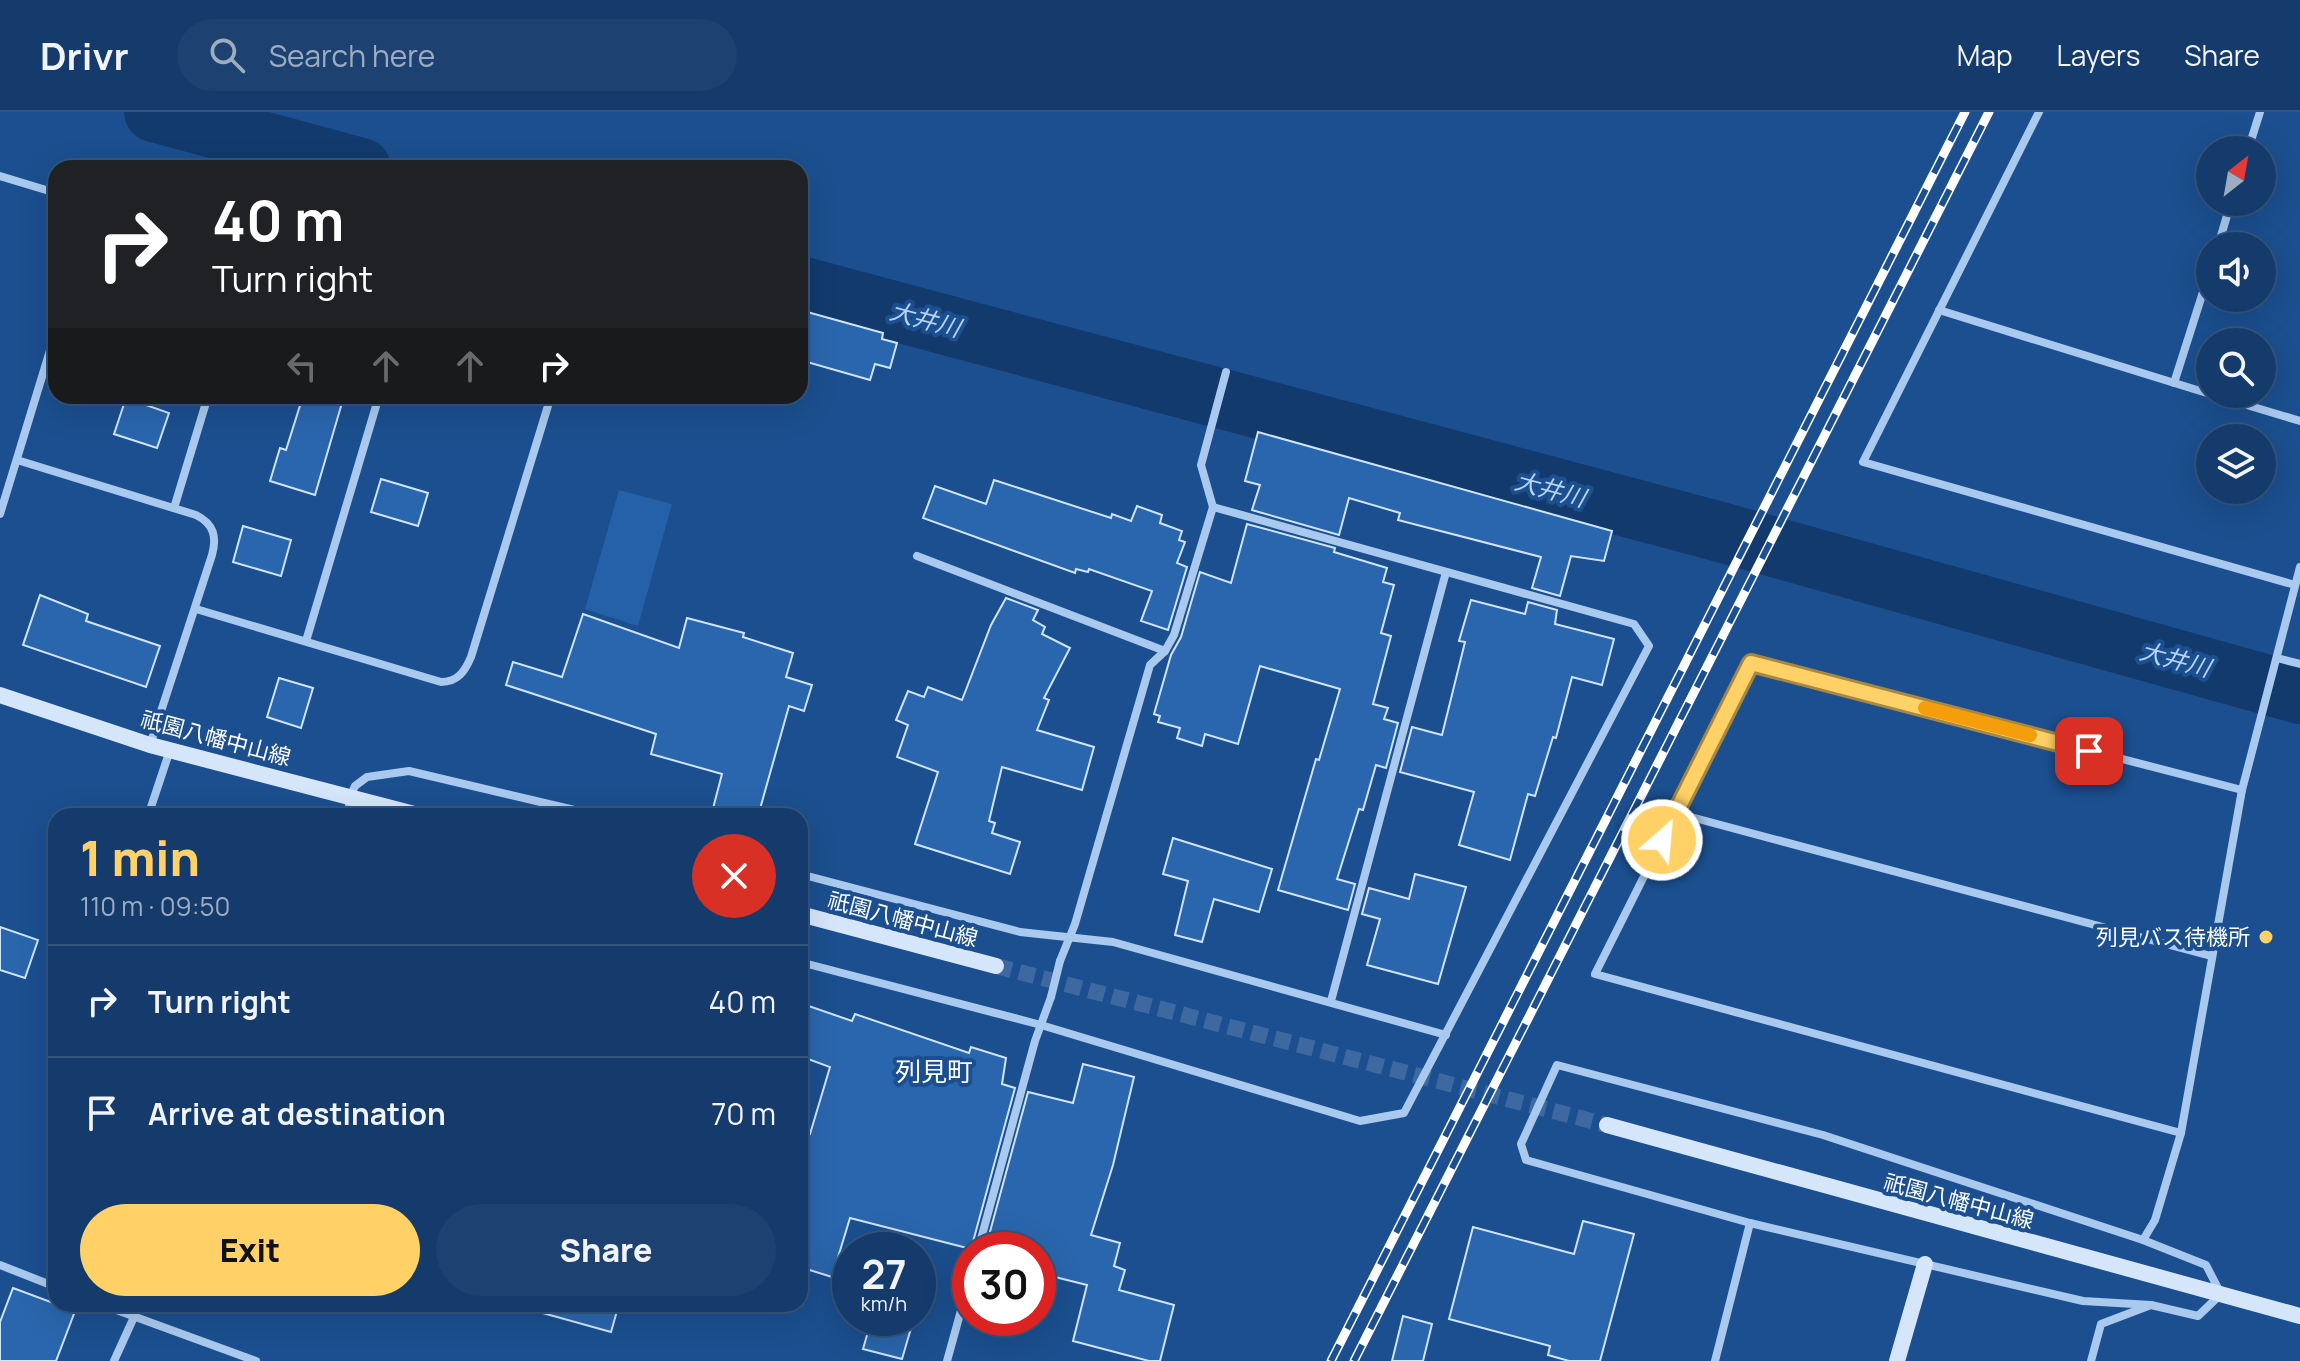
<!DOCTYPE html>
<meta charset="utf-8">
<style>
body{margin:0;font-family:Manrope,"Noto Sans JP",sans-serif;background:#1d4271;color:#f1f3f6;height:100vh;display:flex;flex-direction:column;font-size:30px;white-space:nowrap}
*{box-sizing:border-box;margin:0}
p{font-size:26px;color:#9dadc1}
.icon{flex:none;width:44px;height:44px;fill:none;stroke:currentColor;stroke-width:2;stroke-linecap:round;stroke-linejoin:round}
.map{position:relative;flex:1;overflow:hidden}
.drawer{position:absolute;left:48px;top:696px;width:760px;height:504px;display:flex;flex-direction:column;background:#143b6b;border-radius:24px;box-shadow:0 8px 32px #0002,0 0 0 2px #33557e}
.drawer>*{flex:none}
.banner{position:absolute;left:48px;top:48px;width:760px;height:244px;border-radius:24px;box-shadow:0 8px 32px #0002,0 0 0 2px #33557e;background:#202124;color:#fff;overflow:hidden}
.needle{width:52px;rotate:31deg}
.fabs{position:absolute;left:2196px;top:24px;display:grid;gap:16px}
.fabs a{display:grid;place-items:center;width:80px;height:80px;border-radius:50%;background:#143b6b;box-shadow:0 8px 32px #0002,0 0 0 2px #33557e;font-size:40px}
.speed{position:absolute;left:832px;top:1120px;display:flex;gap:16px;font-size:40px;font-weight:700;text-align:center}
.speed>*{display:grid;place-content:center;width:104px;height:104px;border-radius:50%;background:#143b6b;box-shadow:0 8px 32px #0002,0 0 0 2px #33557e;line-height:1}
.speed small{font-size:20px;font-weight:400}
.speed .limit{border:12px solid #d22;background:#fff;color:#111}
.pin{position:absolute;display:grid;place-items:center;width:68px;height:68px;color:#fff;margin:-34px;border-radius:16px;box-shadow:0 4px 12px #0006}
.me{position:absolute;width:88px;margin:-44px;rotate:27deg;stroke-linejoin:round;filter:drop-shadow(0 0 6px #0008)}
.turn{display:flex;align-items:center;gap:28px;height:168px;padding:0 32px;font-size:36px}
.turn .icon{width:104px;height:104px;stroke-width:2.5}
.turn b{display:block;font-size:56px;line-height:68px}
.lanes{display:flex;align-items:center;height:76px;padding:0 32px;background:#0003;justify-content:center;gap:40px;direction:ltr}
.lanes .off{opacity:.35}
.round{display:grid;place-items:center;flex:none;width:84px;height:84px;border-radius:42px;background:#1d4271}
.overview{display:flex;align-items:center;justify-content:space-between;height:136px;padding:0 32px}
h1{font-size:48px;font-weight:800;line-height:60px;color:#ffd166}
.cta{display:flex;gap:16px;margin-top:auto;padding:16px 32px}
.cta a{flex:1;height:92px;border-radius:48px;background:#ffd166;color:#111;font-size:32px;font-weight:800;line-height:92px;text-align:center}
.cta a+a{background:#1d4271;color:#f1f3f6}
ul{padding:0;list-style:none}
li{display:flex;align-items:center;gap:24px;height:112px;padding:0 32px;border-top:2px solid #33557e}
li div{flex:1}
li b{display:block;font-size:30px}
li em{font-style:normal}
header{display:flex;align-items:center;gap:48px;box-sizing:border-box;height:112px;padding:0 40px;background:#143b6b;border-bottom:2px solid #33557e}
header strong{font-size:38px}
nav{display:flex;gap:44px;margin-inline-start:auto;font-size:28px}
.search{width:560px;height:72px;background:#1d4271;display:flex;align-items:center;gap:20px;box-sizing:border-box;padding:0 28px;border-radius:44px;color:#9dadc1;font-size:30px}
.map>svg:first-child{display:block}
</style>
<header>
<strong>Drivr</strong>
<div class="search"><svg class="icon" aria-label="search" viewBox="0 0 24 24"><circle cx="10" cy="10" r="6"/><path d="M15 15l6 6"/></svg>Search here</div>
<nav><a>Map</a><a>Layers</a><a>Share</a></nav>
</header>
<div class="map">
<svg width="2300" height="1249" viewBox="0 0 2300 1249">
<rect width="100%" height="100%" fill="#1b4f8f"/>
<polygon fill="#2461a8" points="619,378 672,392 638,514 585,497"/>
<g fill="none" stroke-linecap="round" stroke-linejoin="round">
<g stroke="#123a6d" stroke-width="60">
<polyline points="154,0 361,56"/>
<polyline points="800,174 1724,421 2300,582"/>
</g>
</g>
<g fill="#2a66ad" stroke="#cfe3fa" stroke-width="2">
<polygon points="800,198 883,221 882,227 897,231 890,256 875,252 870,268 800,248"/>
<polygon points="303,284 344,284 315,383 270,369 280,336 286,338"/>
<polygon points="126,286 169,301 157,336 114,322"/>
<polygon points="1258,320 1612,419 1604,449 1571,444 1560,484 1532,476 1541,445 1398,408 1400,401 1349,386 1339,423 1252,398 1260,373 1245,369"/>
<polygon points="381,367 428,381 418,414 371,400"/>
<polygon points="994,368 1111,406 1112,402 1131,409 1137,394 1162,403 1160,411 1182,419 1179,428 1185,430 1177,451 1187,455 1168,518 1141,509 1152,479 1089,457 1088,460 1076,457 1075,461 923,406 935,374 986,392"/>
<polygon points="1247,412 1335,436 1334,440 1387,456 1383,470 1394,473 1381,521 1391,524 1373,592 1388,596 1384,607 1398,611 1386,656 1376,653 1363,698 1359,697 1337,767 1355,772 1348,798 1278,778 1316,647 1319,648 1340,577 1260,554 1238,632 1205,622 1202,634 1177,626 1180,616 1158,610 1160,604 1154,602 1171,543 1181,525 1200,460 1231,471"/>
<polygon points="243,414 291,428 281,464 233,450"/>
<polygon points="40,483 88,502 86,509 160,534 146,575 23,533"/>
<polygon points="1006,486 1038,498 1033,508 1045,515 1042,522 1070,536 1044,586 1049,588 1037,618 1094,635 1082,678 1002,655 989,709 995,711 992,721 1020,730 1010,762 915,732 938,660 897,645 908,613 896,608 908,579 924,585 928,575 962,588 991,513"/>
<polygon points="1471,488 1525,502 1528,490 1557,498 1555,512 1614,527 1602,573 1572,565 1556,626 1553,625 1535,684 1528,682 1510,748 1459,733 1474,680 1400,660 1412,615 1442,623 1465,530 1459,529"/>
<polygon points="583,502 679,536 687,506 744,521 743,525 793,541 786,565 812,573 804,599 789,594 758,704 711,704 722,662 651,642 656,622 506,573 513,550 562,565"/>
<polygon points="279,566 313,576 301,616 267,605"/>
<polygon points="1173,726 1272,757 1259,800 1214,787 1202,830 1175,823 1188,769 1163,762"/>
<polygon points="1415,762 1466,775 1438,872 1367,853 1380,807 1362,802 1369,776 1409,787"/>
<polygon points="0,815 38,828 25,866 0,858"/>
<polygon points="800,891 852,909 855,902 969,941 971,935 1006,946 1002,972 1015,976 971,1137 850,1106 832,1165 800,1155 800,1019 810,1022 830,955 800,944"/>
<polygon points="1083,952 1134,965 1113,1053 1091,1123 1120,1131 1114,1154 1125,1158 1119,1178 1174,1193 1160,1249 1149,1249 1073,1229 1087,1173 1043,1162 1045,1155 1038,1153 1038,1138 985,1138 1028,980 1073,991"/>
<polygon points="1583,1109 1634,1122 1600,1249 1569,1249 1548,1243 1550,1234 1449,1207 1473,1115 1574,1142"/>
<polygon points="13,1176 75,1199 56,1249 0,1249 0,1210"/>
<polygon points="540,1192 619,1192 611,1220 539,1200"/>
<polygon points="1403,1204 1432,1212 1423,1249 1392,1249"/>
<polygon points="872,1206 914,1206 902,1247 863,1237"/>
</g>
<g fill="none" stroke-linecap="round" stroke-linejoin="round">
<polyline stroke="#3d69a0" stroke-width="16" stroke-dasharray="16 8" stroke-linecap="butt" points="996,854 1607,1013"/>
<g stroke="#a9c9ee" stroke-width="8">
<polyline points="2039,0 1863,350 2295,473"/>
<polyline points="2248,38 2260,0"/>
<polyline points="0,64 56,81"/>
<polyline points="2218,134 2231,90"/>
<polyline points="1939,198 2210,282"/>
<polyline points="2174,271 2210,158"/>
<polyline points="2210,282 2300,309"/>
<path d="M17,348L196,403C214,412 217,425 212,443L150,633"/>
<polyline points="1213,395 1201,353 1226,260"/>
<polyline points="174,396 208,284"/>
<polyline points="0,402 56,219"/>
<polyline points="917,444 1165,539"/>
<path d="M196,497L441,570C458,570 465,559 471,545L551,284"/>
<polyline points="306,529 379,284"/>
<polyline points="2277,546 2300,552"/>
<polyline points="1676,701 2211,844"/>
<polyline points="148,704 170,638"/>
<polyline points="348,704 350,685 355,674 367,665 409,659 600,704"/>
<polyline points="800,762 1020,820 1113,830 1446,923"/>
<polyline points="800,850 1041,913 1360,1009 1404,1001 1649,534 1634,512 1213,395 1174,523 1165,539 1150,553 1075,812 1060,849"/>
<polyline points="1331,889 1446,460"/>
<polyline points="2181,1021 1595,862 1751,551 2242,678"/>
<polyline points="2143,1128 1823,1023 1557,953 1521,1032 1526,1048 1750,1111 2083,1189 2151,1193"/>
<polyline points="978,1138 1035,929 1051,885"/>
<polyline points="0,1153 56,1175"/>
<polyline points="100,1192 256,1249"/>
<polyline points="114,1249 134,1205"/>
<polyline points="947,1249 970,1166"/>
<polyline points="1715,1249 1750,1111"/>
<polyline points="2091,1249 2101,1212 2151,1193 2198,1204 2221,1182 2206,1153 2143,1128 2155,1108 2181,1021 2242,678 2300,455"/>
</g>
<g stroke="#d6e6fa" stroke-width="16">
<polyline points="0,583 150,633 422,704"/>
<polyline points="800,802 996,854"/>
<polyline points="1607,1013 2300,1204"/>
<polyline points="1897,1249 1925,1152"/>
</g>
<defs>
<g id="rail">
<polyline points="1331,1249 1965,0"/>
<polyline points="1354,1249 1989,0"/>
</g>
</defs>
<use href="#rail" stroke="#fff" stroke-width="9"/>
<use href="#rail" stroke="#1b4f8f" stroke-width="6" stroke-dasharray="18" stroke-linecap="butt"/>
<polyline stroke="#a9c9ee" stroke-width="8" points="1051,885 1060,849"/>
</g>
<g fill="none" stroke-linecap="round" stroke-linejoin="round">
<defs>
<polyline id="route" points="1662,728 1751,551 2089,639"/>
</defs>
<use href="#route" stroke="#a68842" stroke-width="20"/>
<use href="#route" stroke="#ffd166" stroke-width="14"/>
<polyline stroke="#f59e0b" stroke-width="14" points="1925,596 2030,623"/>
</g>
<circle fill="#ffd166" stroke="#1b4f8f" stroke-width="3" cx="2266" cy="825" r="8"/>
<g text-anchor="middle" stroke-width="8" stroke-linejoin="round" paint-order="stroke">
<g font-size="22" fill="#fff" stroke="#1b4f8f">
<text transform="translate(216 626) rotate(15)" y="8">祇園八幡中山線</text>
<text transform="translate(903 807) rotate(15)" y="8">祇園八幡中山線</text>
<text transform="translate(1959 1089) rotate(15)" y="8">祇園八幡中山線</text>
</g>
<g font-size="22" fill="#fff" stroke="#1b4f8f" text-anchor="end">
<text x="2250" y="833">列見バス待機所</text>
</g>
<g font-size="24" font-style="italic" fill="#b5d3f5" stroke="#1b4f8f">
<text transform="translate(925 208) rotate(15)" y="8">大井川</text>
<text transform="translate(1550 378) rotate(15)" y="8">大井川</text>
<text transform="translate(2175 548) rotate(15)" y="8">大井川</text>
</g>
<g font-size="26" fill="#fff" stroke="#1b4f8f">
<text x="934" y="969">列見町</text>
</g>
</g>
</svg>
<div class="fabs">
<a><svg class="needle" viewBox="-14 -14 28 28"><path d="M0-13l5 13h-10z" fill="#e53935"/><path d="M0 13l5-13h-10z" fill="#9dadc1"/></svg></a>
<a><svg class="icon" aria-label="sound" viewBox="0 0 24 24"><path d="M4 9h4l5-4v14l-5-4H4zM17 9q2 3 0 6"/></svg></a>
<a><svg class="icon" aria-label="search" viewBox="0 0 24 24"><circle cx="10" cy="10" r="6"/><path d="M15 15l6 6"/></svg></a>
<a><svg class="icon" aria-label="layers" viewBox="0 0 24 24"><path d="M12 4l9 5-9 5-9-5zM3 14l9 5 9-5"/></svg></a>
</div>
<div class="speed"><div>27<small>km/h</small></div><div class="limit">30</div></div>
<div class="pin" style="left:2089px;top:639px;background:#d93025"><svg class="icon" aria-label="arrive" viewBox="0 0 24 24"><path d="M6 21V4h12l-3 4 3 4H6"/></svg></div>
<svg class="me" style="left:1662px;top:728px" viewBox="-20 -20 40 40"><circle r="17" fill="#ffd166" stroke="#fff" stroke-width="3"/><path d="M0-11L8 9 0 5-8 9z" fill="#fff"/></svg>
<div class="banner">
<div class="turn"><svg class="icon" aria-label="right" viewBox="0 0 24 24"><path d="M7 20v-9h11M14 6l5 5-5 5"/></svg><div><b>40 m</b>Turn right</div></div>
<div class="lanes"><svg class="icon off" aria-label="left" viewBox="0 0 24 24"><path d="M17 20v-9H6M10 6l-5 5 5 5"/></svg><svg class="icon off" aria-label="ahead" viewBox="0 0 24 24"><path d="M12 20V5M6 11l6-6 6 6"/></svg><svg class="icon off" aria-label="ahead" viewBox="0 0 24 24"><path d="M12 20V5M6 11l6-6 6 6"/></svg><svg class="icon" aria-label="right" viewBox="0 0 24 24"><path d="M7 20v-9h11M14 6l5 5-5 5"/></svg></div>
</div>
<section class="drawer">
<div class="overview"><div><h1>1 min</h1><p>110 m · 09:50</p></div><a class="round" style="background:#d93025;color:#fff"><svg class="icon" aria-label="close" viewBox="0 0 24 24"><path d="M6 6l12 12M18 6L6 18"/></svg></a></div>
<ul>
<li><svg class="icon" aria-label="right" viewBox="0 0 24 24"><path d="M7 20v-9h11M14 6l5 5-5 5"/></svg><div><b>Turn right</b></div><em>40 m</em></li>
<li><svg class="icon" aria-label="arrive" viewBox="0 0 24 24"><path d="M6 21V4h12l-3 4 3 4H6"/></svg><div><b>Arrive at destination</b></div><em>70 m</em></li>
</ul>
<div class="cta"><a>Exit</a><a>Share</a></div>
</section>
</div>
